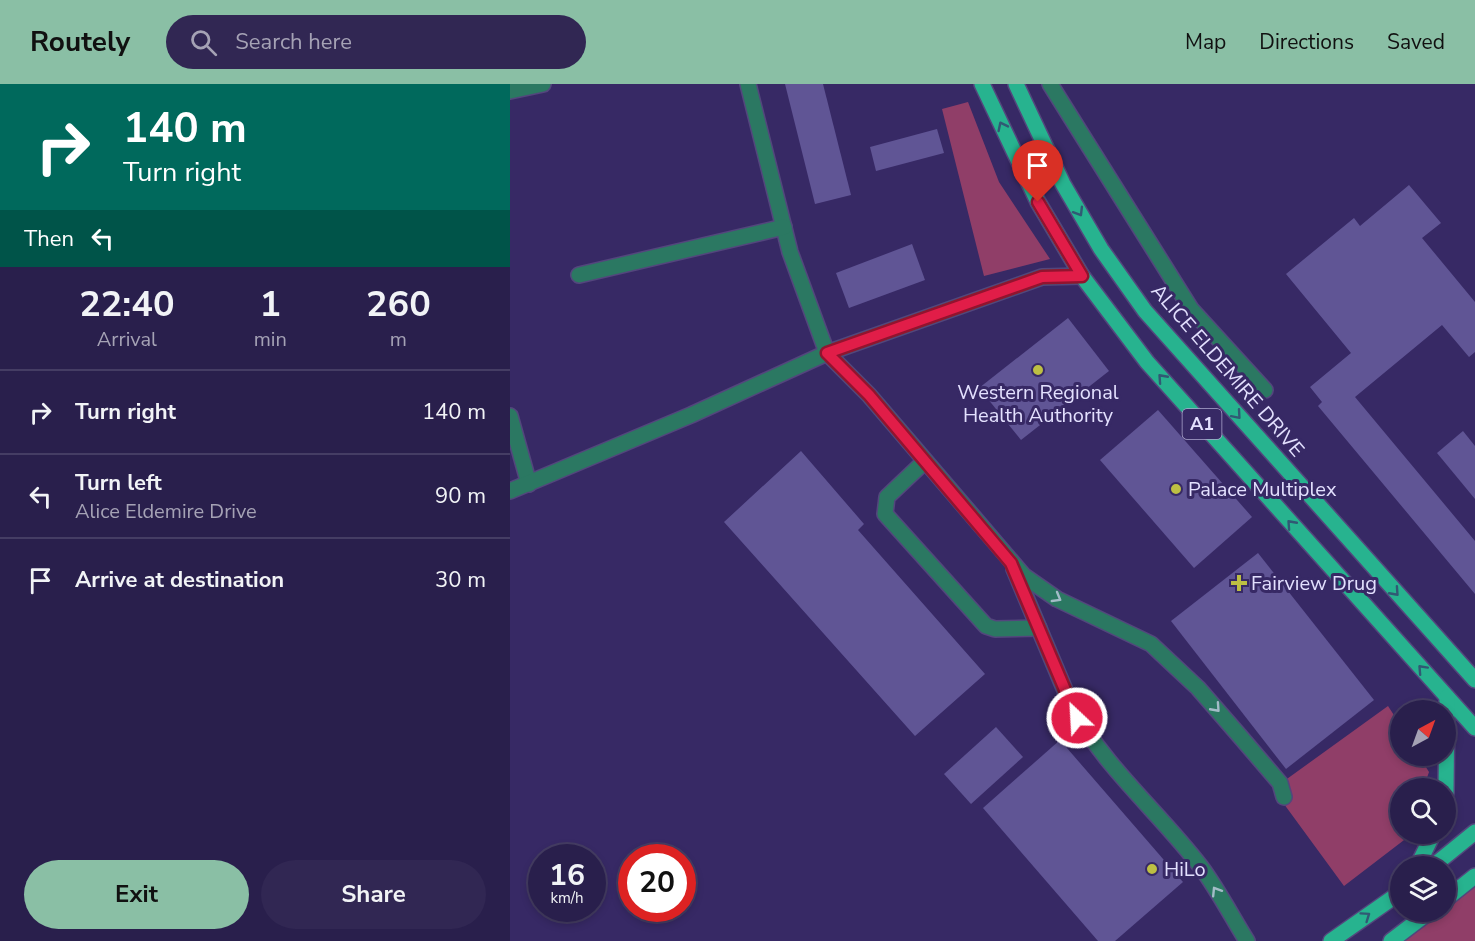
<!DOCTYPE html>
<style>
body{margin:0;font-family:"Nunito Sans",sans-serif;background:#312753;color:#f1f3f6;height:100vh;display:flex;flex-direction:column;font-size:22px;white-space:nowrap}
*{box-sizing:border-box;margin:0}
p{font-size:20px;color:#a5a2b5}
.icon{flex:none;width:33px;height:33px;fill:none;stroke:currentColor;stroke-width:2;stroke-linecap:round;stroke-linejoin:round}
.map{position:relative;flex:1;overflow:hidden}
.sheet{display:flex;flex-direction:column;background:#291f4c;width:510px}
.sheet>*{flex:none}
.banner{background:#00695c;color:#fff;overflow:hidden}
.needle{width:39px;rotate:41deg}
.buttons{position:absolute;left:880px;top:616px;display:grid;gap:12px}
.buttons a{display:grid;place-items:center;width:66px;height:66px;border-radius:50%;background:#291f4c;box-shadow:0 3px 9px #0003,0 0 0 2px #453d64;font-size:30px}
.speed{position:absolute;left:18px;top:760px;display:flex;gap:12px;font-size:30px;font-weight:700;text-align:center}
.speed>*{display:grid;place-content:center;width:78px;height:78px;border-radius:50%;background:#291f4c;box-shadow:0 3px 9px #0003,0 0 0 2px #453d64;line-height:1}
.speed small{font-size:15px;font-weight:400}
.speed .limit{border:9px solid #d22;background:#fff;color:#111}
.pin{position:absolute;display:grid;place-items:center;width:51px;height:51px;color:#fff;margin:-62px -26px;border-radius:50% 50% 50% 0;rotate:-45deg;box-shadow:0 0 6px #0007}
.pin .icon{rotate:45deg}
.me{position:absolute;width:66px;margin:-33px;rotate:335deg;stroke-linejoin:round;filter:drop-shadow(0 0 4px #0008)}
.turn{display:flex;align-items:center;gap:21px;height:126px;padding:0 24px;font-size:27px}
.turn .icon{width:78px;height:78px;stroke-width:2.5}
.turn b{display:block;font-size:42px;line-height:51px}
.then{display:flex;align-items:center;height:57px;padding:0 24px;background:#0003;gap:12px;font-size:22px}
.eta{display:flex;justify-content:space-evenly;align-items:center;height:102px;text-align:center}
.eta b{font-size:36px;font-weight:700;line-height:42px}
.action{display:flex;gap:12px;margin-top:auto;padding:12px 24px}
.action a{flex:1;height:69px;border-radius:36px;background:#8abfa5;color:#111;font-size:24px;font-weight:700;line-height:69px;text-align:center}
.action a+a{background:#312753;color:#f1f3f6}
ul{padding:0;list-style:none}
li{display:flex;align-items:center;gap:18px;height:84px;padding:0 24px;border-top:2px solid #453d64}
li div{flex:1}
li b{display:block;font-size:22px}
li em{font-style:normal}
header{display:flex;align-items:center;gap:36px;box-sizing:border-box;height:84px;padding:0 30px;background:#8abfa5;color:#111}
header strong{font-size:28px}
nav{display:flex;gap:33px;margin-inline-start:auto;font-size:21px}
.search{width:420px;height:54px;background:#312753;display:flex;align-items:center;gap:15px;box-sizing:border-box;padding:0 21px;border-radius:33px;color:#a5a2b5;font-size:22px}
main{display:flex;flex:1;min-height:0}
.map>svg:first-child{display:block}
</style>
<header>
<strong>Routely</strong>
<div class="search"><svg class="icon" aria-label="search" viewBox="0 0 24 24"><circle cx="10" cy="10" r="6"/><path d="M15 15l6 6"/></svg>Search here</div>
<nav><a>Map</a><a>Directions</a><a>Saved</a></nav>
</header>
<main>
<section class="sheet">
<div class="banner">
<div class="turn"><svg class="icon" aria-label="right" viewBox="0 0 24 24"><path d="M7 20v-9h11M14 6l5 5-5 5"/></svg><div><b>140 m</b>Turn right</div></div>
<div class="then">Then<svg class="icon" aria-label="left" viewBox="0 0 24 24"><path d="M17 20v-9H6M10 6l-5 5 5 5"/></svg></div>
</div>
<div class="eta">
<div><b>22:40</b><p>Arrival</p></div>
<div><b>1</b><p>min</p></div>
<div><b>260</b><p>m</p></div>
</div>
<ul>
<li><svg class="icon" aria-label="right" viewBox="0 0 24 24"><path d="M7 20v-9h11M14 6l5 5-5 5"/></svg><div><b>Turn right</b></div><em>140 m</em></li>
<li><svg class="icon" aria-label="left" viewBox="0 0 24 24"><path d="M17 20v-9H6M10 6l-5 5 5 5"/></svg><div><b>Turn left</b><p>Alice Eldemire Drive</p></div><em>90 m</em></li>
<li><svg class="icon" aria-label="arrive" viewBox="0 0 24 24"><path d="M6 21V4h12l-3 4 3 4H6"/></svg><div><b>Arrive at destination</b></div><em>30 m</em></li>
</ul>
<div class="action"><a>Exit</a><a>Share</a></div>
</section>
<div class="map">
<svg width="965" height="857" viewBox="0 0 965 857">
<rect width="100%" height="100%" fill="#372965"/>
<g fill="#903e68">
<polygon points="458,18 489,98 540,175 474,192 432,25"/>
<polygon points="878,622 891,642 891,672 909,672 919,688 913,705 891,705 891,750 899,750 898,753 834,802 763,705"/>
<polygon points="965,792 965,857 881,857 919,828 936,828 936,815"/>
</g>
<g fill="#605595">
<polygon points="275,0 313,0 341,111 305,120"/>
<polygon points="427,45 434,69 366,87 360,63"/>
<polygon points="899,101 931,139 912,154 965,218 965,268 959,273 932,241 845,313 965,457 965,510 808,322 812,318 800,303 841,269 776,190 844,134 850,142"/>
<polygon points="402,160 415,196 339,224 326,189"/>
<polygon points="558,234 599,287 511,356 469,304"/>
<polygon points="648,326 742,433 684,484 590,376"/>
<polygon points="953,347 965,362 965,415 927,369"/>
<polygon points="291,367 354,440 348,446 475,590 405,652 214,438"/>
<polygon points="748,469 864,616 776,685 661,537"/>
<polygon points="486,643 513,673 461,720 434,690"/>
<polygon points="550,656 673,798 605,857 588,857 473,724"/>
</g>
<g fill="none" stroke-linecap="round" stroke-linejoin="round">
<defs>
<g id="minor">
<polyline points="238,0 280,168 317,269 359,311 514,492 547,515 641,560 688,604 728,650 770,699 774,713"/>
<polyline points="540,0 681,225 755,306"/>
<polyline points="0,7 33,0"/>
<polyline points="69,191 274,143"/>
<polyline points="0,332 19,400"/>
<polyline points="414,378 377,413 375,430 476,542 485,545 529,544"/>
<polyline points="0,407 181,331 317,269 532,193 572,192"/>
<path d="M504,485L562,623C595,684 649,728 691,783C708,806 722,833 737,857"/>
</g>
<g id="major">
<polyline points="472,0 528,118 572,192 637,278 965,644"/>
<polyline points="506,0 553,100 591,165 635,227 965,596"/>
<polyline points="936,709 937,613"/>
<polyline points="907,783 923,750"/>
<polyline points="922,783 965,748"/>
<polyline points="936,815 965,792"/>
<polyline points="821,857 891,808"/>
<polyline points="881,857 919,828"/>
</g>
</defs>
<use href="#minor" stroke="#53467d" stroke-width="18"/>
<use href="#major" stroke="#53467d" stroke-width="18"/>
<use href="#minor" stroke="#2b7862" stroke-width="15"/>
<use href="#major" stroke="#27b38f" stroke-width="15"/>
</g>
<defs><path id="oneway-chevron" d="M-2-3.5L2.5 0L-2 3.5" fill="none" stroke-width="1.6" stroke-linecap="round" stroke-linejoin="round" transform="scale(1.5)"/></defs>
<g stroke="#315974">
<use href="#oneway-chevron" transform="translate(492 42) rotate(-116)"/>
<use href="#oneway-chevron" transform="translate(569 128) rotate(59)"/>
<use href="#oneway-chevron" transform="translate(652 294) rotate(-132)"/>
<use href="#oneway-chevron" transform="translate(727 331) rotate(49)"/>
<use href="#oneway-chevron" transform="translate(781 440) rotate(-132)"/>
<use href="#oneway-chevron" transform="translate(885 508) rotate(48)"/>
<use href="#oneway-chevron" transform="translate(912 585) rotate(-133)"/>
<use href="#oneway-chevron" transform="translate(856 832) rotate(-35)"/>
</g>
<g stroke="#a3bcc7">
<use href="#oneway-chevron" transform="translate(547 514) rotate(30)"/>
<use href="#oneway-chevron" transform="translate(706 624) rotate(48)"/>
<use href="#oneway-chevron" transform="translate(706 807) rotate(-122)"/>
</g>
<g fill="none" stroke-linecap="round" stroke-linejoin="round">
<defs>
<polyline id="route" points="528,118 572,192 532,193 317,269 359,311 501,479 567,634"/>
</defs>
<use href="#route" stroke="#92132f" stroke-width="15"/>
<use href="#route" stroke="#e11d48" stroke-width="10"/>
</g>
<g fill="#bdbf43" stroke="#372965" stroke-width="2">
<circle cx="528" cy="286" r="6"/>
<circle cx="666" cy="405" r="6"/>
<path d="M726 490h6v6h6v6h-6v6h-6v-6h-6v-6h6z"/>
<circle cx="642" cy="785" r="6"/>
</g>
<g text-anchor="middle" stroke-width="6" stroke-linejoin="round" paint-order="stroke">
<rect fill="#372965" stroke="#afa9d0" stroke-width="1.5" x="672.5" y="325" width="39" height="30" rx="4.5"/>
<g font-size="18" font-weight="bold" fill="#e3e0fe">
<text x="692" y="346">A1</text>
</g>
<g font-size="20" fill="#e3e0fe" stroke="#372965">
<text transform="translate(718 286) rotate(49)" y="7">ALICE ELDEMIRE DRIVE</text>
</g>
<g font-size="20" fill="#e3e0fe" stroke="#372965" text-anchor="start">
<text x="528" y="315" text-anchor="middle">Western Regional<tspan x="528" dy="23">Health Authority</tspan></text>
<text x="678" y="412">Palace Multiplex</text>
<text x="741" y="506">Fairview Drug</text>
<text x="654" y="792">HiLo</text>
</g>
</g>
</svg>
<div class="buttons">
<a><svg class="needle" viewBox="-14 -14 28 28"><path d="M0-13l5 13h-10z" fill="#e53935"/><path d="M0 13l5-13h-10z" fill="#a5a2b5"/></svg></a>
<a><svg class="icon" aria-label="search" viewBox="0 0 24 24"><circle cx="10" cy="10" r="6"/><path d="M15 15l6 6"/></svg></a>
<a><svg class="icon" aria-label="layers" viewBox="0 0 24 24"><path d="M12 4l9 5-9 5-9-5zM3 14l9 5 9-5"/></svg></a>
</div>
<div class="speed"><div>16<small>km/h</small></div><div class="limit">20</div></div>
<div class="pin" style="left:528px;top:118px;background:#d93025"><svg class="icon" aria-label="arrive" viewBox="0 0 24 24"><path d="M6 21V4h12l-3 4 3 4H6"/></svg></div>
<svg class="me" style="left:567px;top:634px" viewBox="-20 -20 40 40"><circle r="17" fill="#e11d48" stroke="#fff" stroke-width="3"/><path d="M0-11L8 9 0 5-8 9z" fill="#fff"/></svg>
</div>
</main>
